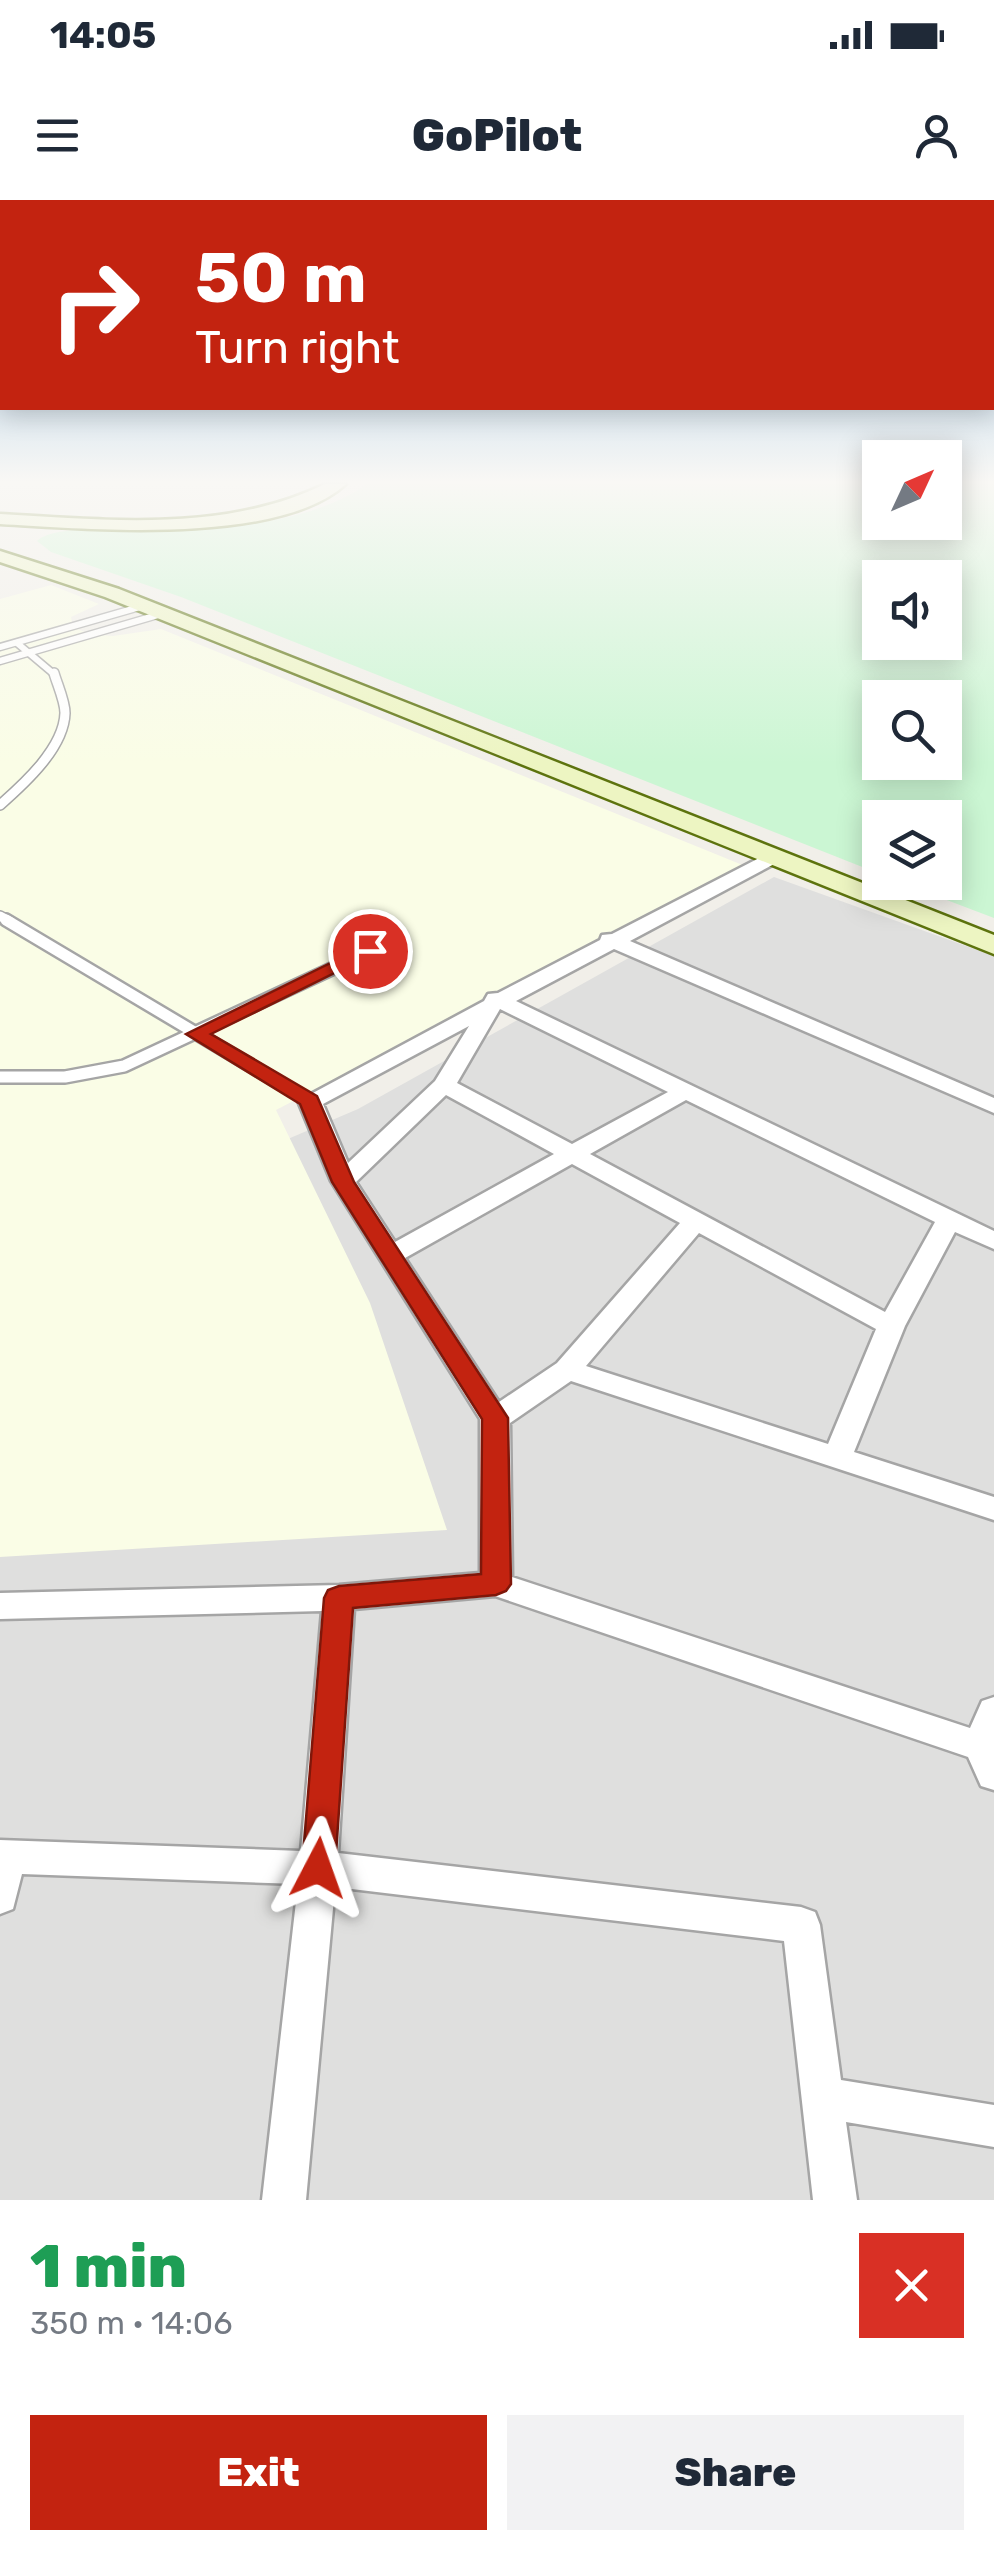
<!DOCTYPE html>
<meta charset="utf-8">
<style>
body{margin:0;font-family:Rubik,sans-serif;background:#f2f2f3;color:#1f2937;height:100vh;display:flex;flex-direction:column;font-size:38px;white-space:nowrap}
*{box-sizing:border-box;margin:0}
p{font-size:32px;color:#747a83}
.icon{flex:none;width:55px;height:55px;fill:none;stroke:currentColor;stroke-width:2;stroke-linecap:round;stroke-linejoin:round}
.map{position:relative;height:2000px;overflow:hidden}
.side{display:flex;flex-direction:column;background:#fff;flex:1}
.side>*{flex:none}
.hud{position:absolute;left:0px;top:0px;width:995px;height:210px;box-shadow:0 5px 25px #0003;background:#c32310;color:#fff;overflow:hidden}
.needle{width:65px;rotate:46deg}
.tools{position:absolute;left:862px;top:240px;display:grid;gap:20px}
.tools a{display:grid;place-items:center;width:100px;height:100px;border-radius:0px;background:#fff;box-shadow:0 5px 25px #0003;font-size:50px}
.pin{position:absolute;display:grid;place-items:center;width:85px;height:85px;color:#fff;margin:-42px;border:5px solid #fff;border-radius:50%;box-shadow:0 2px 10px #0007}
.me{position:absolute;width:110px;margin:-55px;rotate:4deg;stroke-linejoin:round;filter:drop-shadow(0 0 8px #0008)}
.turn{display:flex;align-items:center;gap:35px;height:210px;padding:0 30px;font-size:45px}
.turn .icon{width:130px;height:130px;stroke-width:2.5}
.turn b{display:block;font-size:70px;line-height:85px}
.round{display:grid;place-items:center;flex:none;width:105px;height:105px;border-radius:0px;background:#f2f2f3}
.overview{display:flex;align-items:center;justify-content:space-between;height:170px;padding:0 30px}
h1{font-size:60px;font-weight:800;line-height:75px;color:#1e9e55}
.cta{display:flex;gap:20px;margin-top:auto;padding:20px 30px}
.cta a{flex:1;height:115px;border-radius:0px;background:#c32310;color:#fff;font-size:40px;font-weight:800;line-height:115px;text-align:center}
.cta a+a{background:#f2f2f3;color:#1f2937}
.status{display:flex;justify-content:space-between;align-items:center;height:70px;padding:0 50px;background:#fff;direction:ltr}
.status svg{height:28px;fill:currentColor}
header{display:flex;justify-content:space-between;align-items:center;height:130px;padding:0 30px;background:#fff;font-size:45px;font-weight:800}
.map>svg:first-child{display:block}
</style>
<div class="status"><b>14:05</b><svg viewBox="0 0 49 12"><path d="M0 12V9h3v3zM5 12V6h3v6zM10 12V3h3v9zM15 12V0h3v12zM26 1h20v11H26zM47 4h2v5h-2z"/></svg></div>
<header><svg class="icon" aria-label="menu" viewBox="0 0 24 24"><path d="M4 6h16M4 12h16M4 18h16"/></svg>GoPilot<svg class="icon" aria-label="person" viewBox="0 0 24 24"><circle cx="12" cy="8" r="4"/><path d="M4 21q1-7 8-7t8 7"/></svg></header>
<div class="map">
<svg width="994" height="2000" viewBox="0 0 994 2000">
<rect width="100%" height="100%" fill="#f1efe9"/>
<polygon fill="#dfdfde" points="774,677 994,756 994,2000 0,2000 0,1062 358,909"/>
<polygon fill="#fafde6" points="51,385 99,404 71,417 73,427 89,434 113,436 161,429 745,666 276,910 370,1103 447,1330 0,1357 0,399"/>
<path fill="#cbf6d3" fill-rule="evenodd" d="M367,284H880V322H945V284H994V718L902,683L945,682V618H880V674L181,397L51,352L37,341C57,321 156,332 188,330C246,326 318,319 367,284ZM880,378H945V442H880ZM880,498H945V562H880Z"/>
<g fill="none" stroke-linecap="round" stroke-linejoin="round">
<defs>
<g id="lane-far2">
<polyline points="17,443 55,475"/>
<polyline points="0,447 143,406"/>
<polyline points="0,461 161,414"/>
</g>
<g id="lane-far1">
<path d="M0,605C24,584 64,548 65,513C65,501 57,484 54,473"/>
<polyline points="0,716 11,722"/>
</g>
<g id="lane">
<polyline points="6,720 310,901"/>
<polyline points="0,877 65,877 124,866 370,751"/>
</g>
<path id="street" d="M769,653L778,659L776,663L630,741L994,898V913L614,749L516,801L994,1031V1049L955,1032L905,1126L854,1252L994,1297V1320L571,1181L510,1223L512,1377L970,1528L982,1501L994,1497V1590L981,1586L968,1557L495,1396L354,1409L338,1653L801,1707L815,1712L820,1725L841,1880L994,1905V1947L846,1922L857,2000H813L784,1741L335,1687L306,2000H262L298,1684L22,1674L13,1709L0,1714V1640L301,1651L322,1411L0,1419V1393L339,1385L480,1373V1219L331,981L298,901L484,801L488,794L498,793L600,740L602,735L612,734ZM500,809L668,892L572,944L457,883ZM469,826L435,881L348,963L323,904ZM446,895L554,954L395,1042L356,982ZM686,900L935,1022L885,1112L590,954ZM572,964L680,1023L557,1163L499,1202L405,1058ZM699,1033L876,1129L828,1244L586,1166Z"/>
<g id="secondary">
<path d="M325,284H346C278,346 88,329 0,324V314C108,320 225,333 325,284Z"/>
<polygon points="0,351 119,389 994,735 994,754 105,397 0,362"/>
</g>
</defs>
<use href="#lane-far2" stroke="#a5a5a5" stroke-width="9"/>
<use href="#lane-far1" stroke="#a5a5a5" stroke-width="12"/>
<use href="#lane" stroke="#a5a5a5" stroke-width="16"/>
<use href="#street" stroke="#a5a5a5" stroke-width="5"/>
<use href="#secondary" stroke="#5d730e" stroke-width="5"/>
<use href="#lane-far2" stroke="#fff" stroke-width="6"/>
<use href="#lane-far1" stroke="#fff" stroke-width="9"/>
<use href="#lane" stroke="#fff" stroke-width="11"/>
<use href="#street" fill="#fff" fill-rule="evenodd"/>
<use href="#secondary" fill="#edf5c2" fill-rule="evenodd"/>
</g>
<linearGradient id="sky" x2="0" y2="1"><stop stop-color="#90bde3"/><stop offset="0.5" stop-color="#f9f8f5"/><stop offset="1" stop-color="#f9f8f5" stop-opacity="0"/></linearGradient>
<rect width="994" height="564" fill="url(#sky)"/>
<polygon fill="#c32310" stroke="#7f170a" stroke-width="2.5" points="363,747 379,751 211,834 317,896 354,982 508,1218 511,1384 506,1391 496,1395 353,1408 335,1668 331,1679 318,1683 306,1679 302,1668 324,1398 328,1390 339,1386 481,1374 482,1219 332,982 300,904 186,834"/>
</svg>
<div class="tools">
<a><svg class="needle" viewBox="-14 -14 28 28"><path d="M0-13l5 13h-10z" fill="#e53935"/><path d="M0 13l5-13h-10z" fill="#747a83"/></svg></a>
<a><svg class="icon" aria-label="sound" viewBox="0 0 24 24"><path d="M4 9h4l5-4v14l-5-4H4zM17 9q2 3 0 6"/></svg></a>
<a><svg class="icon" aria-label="search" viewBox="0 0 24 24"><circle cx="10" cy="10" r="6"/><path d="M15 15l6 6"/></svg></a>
<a><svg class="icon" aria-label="layers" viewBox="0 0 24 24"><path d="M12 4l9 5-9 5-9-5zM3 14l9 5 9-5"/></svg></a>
</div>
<div class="pin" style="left:370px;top:751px;background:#d93025"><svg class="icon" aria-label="arrive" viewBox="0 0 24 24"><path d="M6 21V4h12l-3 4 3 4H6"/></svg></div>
<svg class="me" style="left:318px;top:1668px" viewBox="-20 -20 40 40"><path d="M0-17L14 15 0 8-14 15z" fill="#c32310" stroke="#fff" stroke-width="4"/></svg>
<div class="hud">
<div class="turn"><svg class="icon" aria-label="right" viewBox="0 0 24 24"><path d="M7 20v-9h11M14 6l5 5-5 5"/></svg><div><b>50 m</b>Turn right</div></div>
</div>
</div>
<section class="side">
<div class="overview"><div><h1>1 min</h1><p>350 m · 14:06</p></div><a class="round" style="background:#d93025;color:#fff"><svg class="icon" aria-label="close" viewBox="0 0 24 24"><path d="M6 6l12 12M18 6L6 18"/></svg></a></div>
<div class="cta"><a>Exit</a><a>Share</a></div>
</section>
